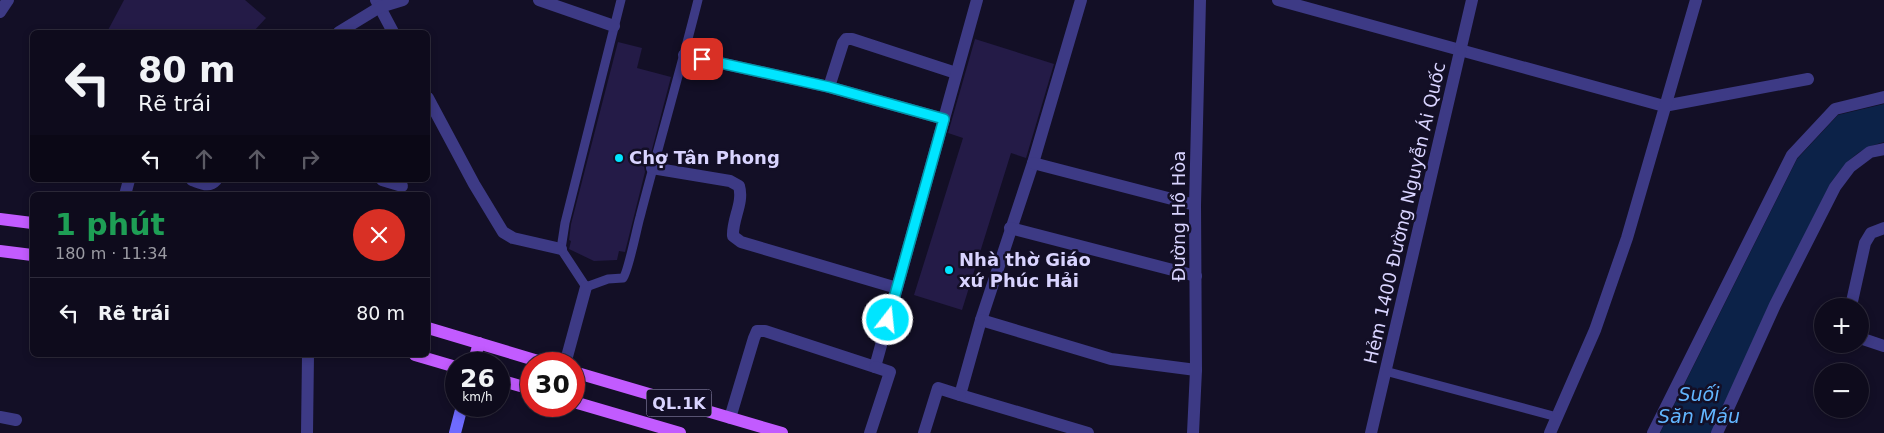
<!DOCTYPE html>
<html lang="vi">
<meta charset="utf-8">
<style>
body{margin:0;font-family:"DejaVu Sans",sans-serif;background:#171425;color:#f1f3f6;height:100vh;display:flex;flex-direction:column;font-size:19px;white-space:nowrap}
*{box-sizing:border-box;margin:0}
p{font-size:16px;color:#9b9ba3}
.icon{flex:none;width:28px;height:28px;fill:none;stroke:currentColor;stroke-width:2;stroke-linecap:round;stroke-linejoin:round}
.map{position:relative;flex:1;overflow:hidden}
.details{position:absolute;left:30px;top:192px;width:400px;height:165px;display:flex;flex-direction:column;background:#0e0b1c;border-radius:8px;box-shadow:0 2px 8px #0003,0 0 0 1px #2e2b3b}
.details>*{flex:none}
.hud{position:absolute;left:30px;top:30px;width:400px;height:152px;border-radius:8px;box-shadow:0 2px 8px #0003,0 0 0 1px #2e2b3b;background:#0e0b1c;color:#f1f3f6;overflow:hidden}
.tools{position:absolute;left:1814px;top:298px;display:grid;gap:10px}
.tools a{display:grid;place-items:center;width:55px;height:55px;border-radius:50%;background:#0e0b1c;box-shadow:0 2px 8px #0003,0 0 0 1px #2e2b3b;font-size:25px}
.speed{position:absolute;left:445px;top:352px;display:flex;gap:10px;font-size:25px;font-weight:700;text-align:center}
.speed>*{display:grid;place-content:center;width:65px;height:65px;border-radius:50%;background:#0e0b1c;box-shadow:0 2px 8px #0003,0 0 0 1px #2e2b3b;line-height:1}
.speed small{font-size:12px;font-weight:400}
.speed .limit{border:8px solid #d22;background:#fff;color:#111}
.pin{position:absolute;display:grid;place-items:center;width:42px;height:42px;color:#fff;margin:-21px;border-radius:10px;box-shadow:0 2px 8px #0006}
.me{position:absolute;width:55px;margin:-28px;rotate:16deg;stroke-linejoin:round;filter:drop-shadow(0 0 4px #0008)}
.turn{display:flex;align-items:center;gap:18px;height:105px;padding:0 25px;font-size:22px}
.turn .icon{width:65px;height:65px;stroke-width:2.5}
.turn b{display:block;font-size:35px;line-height:42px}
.lanes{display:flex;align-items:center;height:48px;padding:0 25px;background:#0003;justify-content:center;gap:25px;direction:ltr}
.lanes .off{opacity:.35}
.round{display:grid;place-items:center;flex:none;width:52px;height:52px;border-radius:26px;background:#171425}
.overview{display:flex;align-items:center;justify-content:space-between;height:85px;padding:0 25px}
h1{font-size:30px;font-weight:800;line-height:38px;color:#1e9e55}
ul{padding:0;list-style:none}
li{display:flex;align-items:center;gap:15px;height:70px;padding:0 25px;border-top:1px solid #2e2b3b}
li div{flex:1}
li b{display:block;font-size:19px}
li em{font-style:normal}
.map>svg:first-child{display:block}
</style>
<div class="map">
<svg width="1884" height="433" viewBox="0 0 1884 433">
<rect width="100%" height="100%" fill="#130f26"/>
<path fill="#0c2248" d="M1884,104V142C1856,149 1846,162 1830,184L1711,433H1660L1797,159L1838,115Z"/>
<g fill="#241b47">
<polygon points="124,0 245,0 266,18 253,32 107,32"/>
<polygon points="975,39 1054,64 1026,158 1011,153 962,310 914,295 963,138 948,133"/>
<polygon points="618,42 642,48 637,68 671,77 649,161 644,166 645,172 625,252 619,251 617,260 594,261 569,249 571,241 569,240 571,224"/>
</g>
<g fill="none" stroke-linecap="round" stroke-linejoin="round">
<g stroke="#3d3a85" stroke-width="9">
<path d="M621,0L565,223L561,249L586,287L608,279L623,278C628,273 637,227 640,217C659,144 680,72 698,0"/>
<polyline points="1385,371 1557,417"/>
</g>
<g stroke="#3d3a85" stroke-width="12">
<polyline points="376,0 393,32"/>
<polyline points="539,0 614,26"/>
<polyline points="1081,0 1033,163 981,320 960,395 1088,433"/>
<polyline points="1278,0 1664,106 1808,79"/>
<polyline points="0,12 8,0"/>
<polyline points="339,32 380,7 403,0"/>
<polyline points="684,55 829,87 944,119"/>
<polyline points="829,87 843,43 846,39 852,39 956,73"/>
<polyline points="428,98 474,184 503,232 513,238 561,249"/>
<polyline points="1033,163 1195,205"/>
<path d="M652,168L730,181L739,186C744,203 732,219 733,236L741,242L897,288"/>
<path d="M192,180C201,183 209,188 216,180"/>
<polyline points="382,180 402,186"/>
<polyline points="125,195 129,180"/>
<polyline points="1010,228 1196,276"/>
<polyline points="1851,306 1865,243 1871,233 1884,228"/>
<polyline points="981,320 1111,359 1196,370"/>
<polyline points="1860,338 1884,346"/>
<polyline points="565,364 586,287"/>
<polyline points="0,417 16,420"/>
<polyline points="730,418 754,338 757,331 765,331 875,367 977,0"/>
<polyline points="307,433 308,355"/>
<polyline points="870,433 890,372 875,367"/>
<polyline points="924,433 938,388 960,395"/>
<polyline points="1193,433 1196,370 1195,205 1200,0"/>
<polyline points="1371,433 1472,0"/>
<polyline points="1550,433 1595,330 1627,238 1696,0"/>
<polyline points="1653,433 1792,155 1835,109 1884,97"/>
<polyline points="1717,433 1775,305 1835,187 1850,167 1870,152 1884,149"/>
</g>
<polyline stroke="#6f6bff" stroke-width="12" points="455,433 462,406"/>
<g stroke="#c25bff" stroke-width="12">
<polyline points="0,219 32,223"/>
<polyline points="0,251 32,255"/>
<polyline points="428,328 548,364"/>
<polyline points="415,355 456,367"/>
<polyline points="473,364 479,343"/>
<polyline points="574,372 782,433"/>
<polyline points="499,380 531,389"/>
<polyline points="574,402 680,433"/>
</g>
</g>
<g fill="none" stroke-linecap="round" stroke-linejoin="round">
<defs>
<polyline id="route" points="702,59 829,87 944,119 888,320"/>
</defs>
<use href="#route" stroke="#0095a6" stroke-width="12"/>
<use href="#route" stroke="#00e5ff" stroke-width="9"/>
</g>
<g fill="#00e5ff" stroke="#130f26" stroke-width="2">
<circle cx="619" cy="158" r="5"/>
<circle cx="949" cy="270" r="5"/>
</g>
<g text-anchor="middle" stroke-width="5" stroke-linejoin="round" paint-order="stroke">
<rect fill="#130f26" stroke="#9e99be" stroke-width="1" x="646.5" y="389.5" width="65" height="27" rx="4"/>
<g font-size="16" font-weight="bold" fill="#d9d4ff">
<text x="679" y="409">QL.1K</text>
</g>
<g font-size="18" font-weight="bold" fill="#d9d4ff" stroke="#130f26" text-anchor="start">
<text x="629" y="164">Chợ Tân Phong</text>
<text x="959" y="266">Nhà thờ Giáo<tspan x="959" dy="21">xứ Phúc Hải</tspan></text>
</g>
<g font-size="18" fill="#d9d4ff" stroke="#130f26">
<text transform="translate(1405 213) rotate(-77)" y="6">Hẻm 1400 Đường Nguyễn Ái Quốc</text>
<text transform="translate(1179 216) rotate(-90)" y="6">Đường Hồ Hòa</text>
</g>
<g font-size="19" font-style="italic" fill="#62b6ff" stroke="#130f26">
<text x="1699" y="401">Suối<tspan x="1699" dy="22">Săn Máu</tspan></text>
</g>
</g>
</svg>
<div class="tools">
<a>+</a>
<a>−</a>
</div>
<div class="speed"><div>26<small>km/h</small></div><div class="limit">30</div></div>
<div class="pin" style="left:702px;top:59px;background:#d93025"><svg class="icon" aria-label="arrive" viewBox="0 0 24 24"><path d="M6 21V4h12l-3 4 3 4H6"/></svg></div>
<svg class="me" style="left:888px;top:320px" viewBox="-20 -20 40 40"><circle r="17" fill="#00e5ff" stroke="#fff" stroke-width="3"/><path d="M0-11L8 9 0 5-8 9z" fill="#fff"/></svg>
<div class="hud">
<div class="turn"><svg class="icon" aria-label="left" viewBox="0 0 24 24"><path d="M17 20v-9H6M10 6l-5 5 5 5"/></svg><div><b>80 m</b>Rẽ trái</div></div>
<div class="lanes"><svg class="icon" aria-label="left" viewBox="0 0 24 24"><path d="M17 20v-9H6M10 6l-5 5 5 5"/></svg><svg class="icon off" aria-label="ahead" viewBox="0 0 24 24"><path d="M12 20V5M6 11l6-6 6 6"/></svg><svg class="icon off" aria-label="ahead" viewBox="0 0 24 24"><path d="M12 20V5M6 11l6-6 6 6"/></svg><svg class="icon off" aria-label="right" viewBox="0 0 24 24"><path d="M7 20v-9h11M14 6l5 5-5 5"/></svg></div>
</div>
<section class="details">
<div class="overview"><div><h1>1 phút</h1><p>180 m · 11:34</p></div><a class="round" style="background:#d93025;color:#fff"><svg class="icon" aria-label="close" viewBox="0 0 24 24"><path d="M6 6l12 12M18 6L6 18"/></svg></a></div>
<ul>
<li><svg class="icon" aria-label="left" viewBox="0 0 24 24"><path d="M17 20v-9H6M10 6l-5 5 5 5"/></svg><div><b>Rẽ trái</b></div><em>80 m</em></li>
</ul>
</section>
</div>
